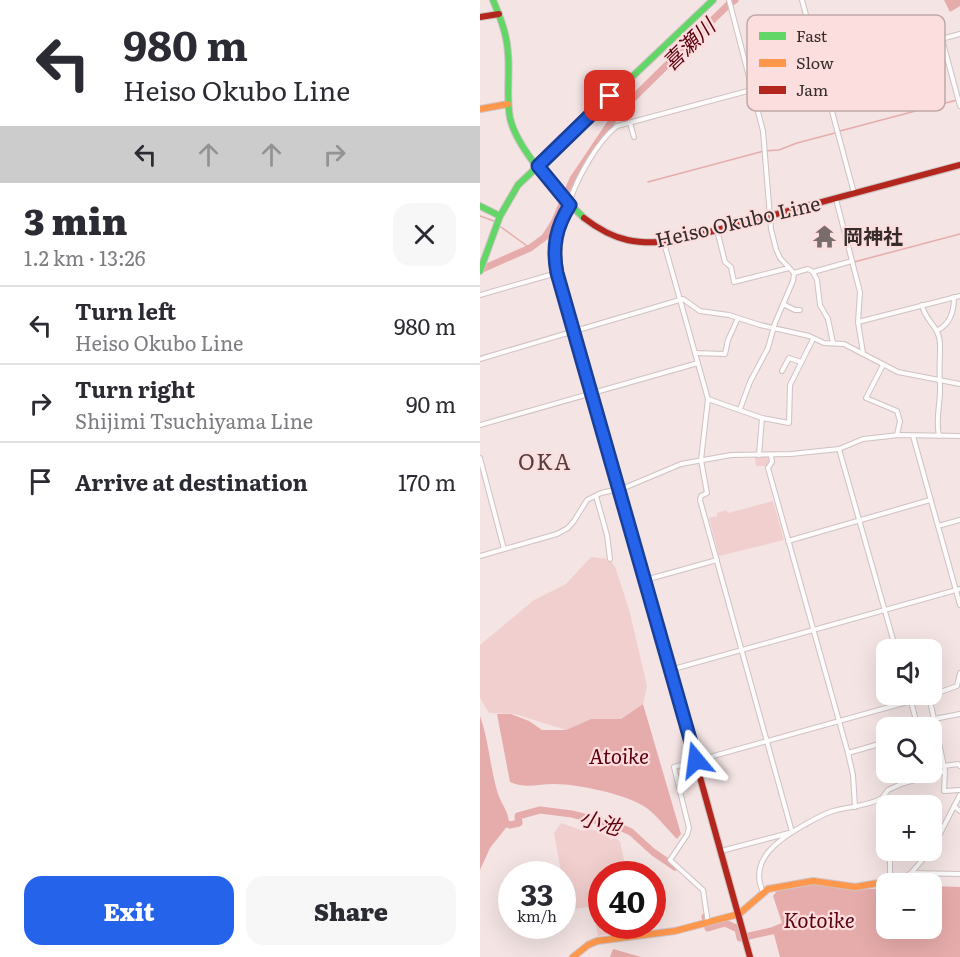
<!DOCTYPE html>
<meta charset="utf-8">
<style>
body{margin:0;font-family:Literata,"Noto Sans JP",serif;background:#f7f7f7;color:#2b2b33;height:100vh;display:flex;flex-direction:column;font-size:22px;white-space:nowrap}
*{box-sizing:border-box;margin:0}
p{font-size:20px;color:#7c7c81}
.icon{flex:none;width:33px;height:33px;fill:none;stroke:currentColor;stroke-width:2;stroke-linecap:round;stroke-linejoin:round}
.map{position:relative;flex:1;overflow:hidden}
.side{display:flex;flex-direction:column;background:#fff;width:480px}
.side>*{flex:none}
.hud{background:#fff;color:#2b2b33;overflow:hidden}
.controls{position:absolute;left:396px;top:639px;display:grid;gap:12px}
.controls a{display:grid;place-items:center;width:66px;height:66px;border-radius:12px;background:#fff;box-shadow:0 6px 24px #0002;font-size:30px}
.speed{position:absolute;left:18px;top:861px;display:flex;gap:12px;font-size:30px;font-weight:700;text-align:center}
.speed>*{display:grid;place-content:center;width:78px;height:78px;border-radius:50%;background:#fff;box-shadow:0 6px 24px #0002;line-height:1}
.speed small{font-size:15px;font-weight:400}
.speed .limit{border:9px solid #d22;background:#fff;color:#111}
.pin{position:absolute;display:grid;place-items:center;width:51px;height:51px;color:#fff;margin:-26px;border-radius:12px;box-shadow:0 3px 9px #0006}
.me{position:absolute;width:66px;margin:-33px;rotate:344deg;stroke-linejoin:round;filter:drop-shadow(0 0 4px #0008)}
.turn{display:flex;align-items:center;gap:21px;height:126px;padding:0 24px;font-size:27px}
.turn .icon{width:78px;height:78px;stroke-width:2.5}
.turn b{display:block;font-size:42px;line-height:51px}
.lanes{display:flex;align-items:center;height:57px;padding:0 24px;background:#0003;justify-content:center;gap:30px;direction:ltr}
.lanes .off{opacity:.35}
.round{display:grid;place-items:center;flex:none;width:63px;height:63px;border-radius:18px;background:#f7f7f7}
.headline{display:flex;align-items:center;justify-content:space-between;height:102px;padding:0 24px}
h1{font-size:36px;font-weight:800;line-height:45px}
.primary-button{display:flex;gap:12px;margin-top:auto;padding:12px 24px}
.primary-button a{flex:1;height:69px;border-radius:18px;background:#2563eb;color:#fff;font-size:24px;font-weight:800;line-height:69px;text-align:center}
.primary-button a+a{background:#f7f7f7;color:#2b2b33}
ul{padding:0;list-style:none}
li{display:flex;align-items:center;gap:18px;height:78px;padding:0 24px;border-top:2px solid #e1e1e2}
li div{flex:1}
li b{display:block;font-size:22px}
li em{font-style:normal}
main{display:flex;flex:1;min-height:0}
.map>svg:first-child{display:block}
</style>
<main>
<section class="side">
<div class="hud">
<div class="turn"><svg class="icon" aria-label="left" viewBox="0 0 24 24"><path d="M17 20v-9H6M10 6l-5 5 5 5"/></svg><div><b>980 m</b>Heiso Okubo Line</div></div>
<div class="lanes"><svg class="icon" aria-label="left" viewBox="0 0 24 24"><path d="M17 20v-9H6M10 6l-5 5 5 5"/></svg><svg class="icon off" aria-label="ahead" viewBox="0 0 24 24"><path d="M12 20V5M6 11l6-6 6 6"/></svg><svg class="icon off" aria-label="ahead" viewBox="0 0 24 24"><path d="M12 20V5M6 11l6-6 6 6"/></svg><svg class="icon off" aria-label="right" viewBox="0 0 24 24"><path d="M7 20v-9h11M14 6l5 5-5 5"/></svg></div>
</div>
<div class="headline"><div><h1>3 min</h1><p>1.2 km · 13:26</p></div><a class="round"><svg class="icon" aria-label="close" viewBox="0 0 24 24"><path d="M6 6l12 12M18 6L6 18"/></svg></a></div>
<ul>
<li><svg class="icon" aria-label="left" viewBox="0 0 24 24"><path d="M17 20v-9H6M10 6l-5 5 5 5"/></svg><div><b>Turn left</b><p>Heiso Okubo Line</p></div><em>980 m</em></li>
<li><svg class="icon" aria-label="right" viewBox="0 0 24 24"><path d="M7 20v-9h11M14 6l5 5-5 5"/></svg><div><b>Turn right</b><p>Shijimi Tsuchiyama Line</p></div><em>90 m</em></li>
<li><svg class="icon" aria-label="arrive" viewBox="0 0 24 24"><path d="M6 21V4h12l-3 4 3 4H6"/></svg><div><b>Arrive at destination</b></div><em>170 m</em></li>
</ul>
<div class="primary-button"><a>Exit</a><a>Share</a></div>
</section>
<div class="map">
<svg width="480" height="957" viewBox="0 0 480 957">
<rect width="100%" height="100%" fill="#f4e4e4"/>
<g fill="#f1cfce">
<polygon points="289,456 290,460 286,466 276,466 275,457"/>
<polygon points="293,501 304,540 239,556 229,518 237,516 237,513 246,510 248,513"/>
<polygon points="111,557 130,559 136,569 150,613 167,686 163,704 141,719 111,719 86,730 35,714 9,713 0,698 0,645 54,600 86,584"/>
<polygon points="81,823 104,831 112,829 129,837 131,840 134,838 140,841 147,874 122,874 121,905 88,910 74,833"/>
<polygon points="121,913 122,926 154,926 155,931 118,936 114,914"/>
</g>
<g fill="#e6acab">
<polygon points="464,0 480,0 480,6 470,12"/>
<path d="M163,704L201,834L197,839C187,829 179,818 168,809C151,795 98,784 75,784C59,784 45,789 30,782L17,714H31L49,721L62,730H86L111,719H141Z"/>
<path d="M0,716C9,741 10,768 18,794C22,805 29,812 29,824L10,848L0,870Z"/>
<polygon points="336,884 371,890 406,888 406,928 452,928 452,886 480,887 480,957 300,957 292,927 302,923 293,896 297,891"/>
<polygon points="133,949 161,957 130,957"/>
</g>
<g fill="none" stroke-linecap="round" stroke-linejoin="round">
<g stroke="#e6acab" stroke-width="1.5">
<polyline points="360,131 477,100"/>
<polyline points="168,182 284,151 299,150 317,143 355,133"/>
<polyline points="0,216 14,221"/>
<polyline points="21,227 50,248"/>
<polyline points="374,262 480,234"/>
</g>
<g stroke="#e6acab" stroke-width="7">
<polyline points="0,270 50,248 65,237 74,223 93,179 136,115 249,4 255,0"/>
<polyline points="22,822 30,825 39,823 38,816 60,810 92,814 138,826 151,832 173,852 195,867"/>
<polyline points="225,917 228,928 245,923 258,929 260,938 300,929"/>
</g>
<defs>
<g id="street">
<polyline points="249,0 283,131 291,229 296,249 300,258 314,273"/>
<polyline points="322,0 374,193"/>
<polyline points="462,39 480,106"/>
<polyline points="150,123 154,137"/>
<polyline points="356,199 380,292 378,322 383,353"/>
<path d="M89,203C97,178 117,142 137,126L480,34"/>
<polyline points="237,230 245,262 251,267 254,282 309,268"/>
<polyline points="184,243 228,399 221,460 227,493 221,496 220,500 312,832"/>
<polyline points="333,272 337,280 340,305 348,319 353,343"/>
<polyline points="314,273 328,269 333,272 372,261"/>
<polyline points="0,295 77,273"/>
<polyline points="303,304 315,310 320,310"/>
<path d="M442,305C445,322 461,326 460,347C460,360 459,372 460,385C461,402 455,418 459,436"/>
<polyline points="378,322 480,296"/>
<path d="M458,330C470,324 474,311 474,297"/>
<polyline points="215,353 245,354 248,340 258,318"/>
<polyline points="0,359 203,299 220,311 249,315 280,325 329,336 344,343 364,344 418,372 480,384"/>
<polyline points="403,365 386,398 417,411 420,421 417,435"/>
<polyline points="302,371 309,358 321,362"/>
<polyline points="228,399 282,418 279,455"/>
<polyline points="260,409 270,382 288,348 295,323 313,281 314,273"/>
<polyline points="282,418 309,423 310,385 333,339"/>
<polyline points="0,425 218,363"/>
<polyline points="433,436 480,605"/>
<polyline points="359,449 416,650"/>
<polyline points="291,455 292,462 288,468 368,753 373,775 375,807"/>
<polyline points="0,458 24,549"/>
<polyline points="116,496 127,535 130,559"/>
<polyline points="458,526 480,520"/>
<polyline points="308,541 450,500"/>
<polyline points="0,556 77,534 88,528 94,521 107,500 121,493 144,488 201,464 251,455 311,454 359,449 383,439 419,435 480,436"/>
<polyline points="165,580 237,560"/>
<polyline points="190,670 480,589"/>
<polyline points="429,694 438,728"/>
<polyline points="449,696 465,771 464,791 480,790"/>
<polyline points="454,719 480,714"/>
<polyline points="368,753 406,742"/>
<polyline points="464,766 478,764 480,766"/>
<polyline points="402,798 408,790 421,784 465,771"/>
<polyline points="474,806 480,811"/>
<polyline points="452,849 480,795"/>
<polyline points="241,851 309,833"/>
<polyline points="431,873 480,874"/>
<polyline points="422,879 431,873 451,850"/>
<polyline points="410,881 410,850"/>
<path d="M283,892C268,860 299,839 324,825C333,820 343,814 353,811C370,806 386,807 402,798L406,808"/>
<polyline points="228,923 223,890 190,860 207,835 209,828 194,767 449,696 477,686 480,673"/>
</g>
<g id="fast">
<path d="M13,0C20,17 27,34 28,53C30,75 26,97 30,118C37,150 80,195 104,218"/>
<polyline points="0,206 20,216"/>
<polyline points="0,271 20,216 38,185 233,0"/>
</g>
<g id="slow">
<polyline points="0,109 28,104"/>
<path d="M90,205C77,227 73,248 77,273L164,576"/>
<polyline points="93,957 108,945 117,941 195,931 259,914 288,889 333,881 375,887 422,879"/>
</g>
<g id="jam">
<polyline points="0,17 19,14"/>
<path d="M104,218C135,242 158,245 196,241L480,165"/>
<polyline points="164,576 270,957"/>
</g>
</defs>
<use href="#street" stroke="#cfc2c2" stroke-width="6"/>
<use href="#fast" stroke="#cfc2c2" stroke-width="8"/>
<use href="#slow" stroke="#cfc2c2" stroke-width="8"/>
<use href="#jam" stroke="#cfc2c2" stroke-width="8"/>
<use href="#street" stroke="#fdfbfb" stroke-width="4"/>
<use href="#fast" stroke="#63d668" stroke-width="6"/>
<use href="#slow" stroke="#ff974d" stroke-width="6"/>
<use href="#jam" stroke="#b3261e" stroke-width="6"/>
</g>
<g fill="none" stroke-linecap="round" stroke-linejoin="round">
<defs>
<path id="route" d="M130,96L58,166L90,205C76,227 72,247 77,273L216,760"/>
</defs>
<use href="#route" stroke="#184099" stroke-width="15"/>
<use href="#route" stroke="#2563eb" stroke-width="10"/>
</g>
<defs>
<symbol id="temple-bare" viewBox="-9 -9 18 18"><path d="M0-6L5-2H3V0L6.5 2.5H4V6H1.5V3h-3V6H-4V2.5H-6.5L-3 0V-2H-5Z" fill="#796c6c" stroke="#fbdedd" stroke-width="2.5" paint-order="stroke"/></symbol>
</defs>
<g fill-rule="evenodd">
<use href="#temple-bare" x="328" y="220" width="33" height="33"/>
</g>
<g text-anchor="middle" stroke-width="4.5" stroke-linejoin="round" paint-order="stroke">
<g font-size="20" fill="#372c2c" stroke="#fbdedd">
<text transform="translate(258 222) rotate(-13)" y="7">Heiso Okubo Line</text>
</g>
<g font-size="20" font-weight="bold" fill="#372c2c" stroke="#fbdedd" text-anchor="start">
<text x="363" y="244">岡神社</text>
</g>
<g font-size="21" font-style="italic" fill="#5d0010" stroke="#fbdedd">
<text transform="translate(209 45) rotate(-44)" y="7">喜瀬川</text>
<text x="139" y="764">Atoike</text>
<text transform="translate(120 823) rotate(16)" y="7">小池</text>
<text x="339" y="928">Kotoike</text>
</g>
<g font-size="22" letter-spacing="1.5" fill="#563f3e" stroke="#fbdedd">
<text x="65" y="470">OKA</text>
</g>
</g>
<rect x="267" y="15" width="198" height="96" rx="9" fill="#fbdedd" stroke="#c0a9a8" stroke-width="1.5"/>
<rect x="279" y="32" width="27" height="8" fill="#63d668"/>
<rect x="279" y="59" width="27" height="8" fill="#ff974d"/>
<rect x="279" y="86" width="27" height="8" fill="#b3261e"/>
<g font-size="16" fill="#372c2c">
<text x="316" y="42">Fast</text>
<text x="316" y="69">Slow</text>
<text x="316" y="96">Jam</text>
</g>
</svg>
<div class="controls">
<a><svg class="icon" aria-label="sound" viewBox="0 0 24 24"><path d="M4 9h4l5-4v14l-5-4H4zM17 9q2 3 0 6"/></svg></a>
<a><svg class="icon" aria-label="search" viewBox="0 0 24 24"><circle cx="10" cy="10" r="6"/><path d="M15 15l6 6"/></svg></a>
<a>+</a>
<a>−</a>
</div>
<div class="speed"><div>33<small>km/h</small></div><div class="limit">40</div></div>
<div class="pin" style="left:130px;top:96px;background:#d93025"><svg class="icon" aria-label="arrive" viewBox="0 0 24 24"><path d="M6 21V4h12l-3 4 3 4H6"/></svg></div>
<svg class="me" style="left:216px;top:760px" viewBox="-20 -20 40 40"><path d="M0-17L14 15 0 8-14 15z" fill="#2563eb" stroke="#fff" stroke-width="4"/></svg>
</div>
</main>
